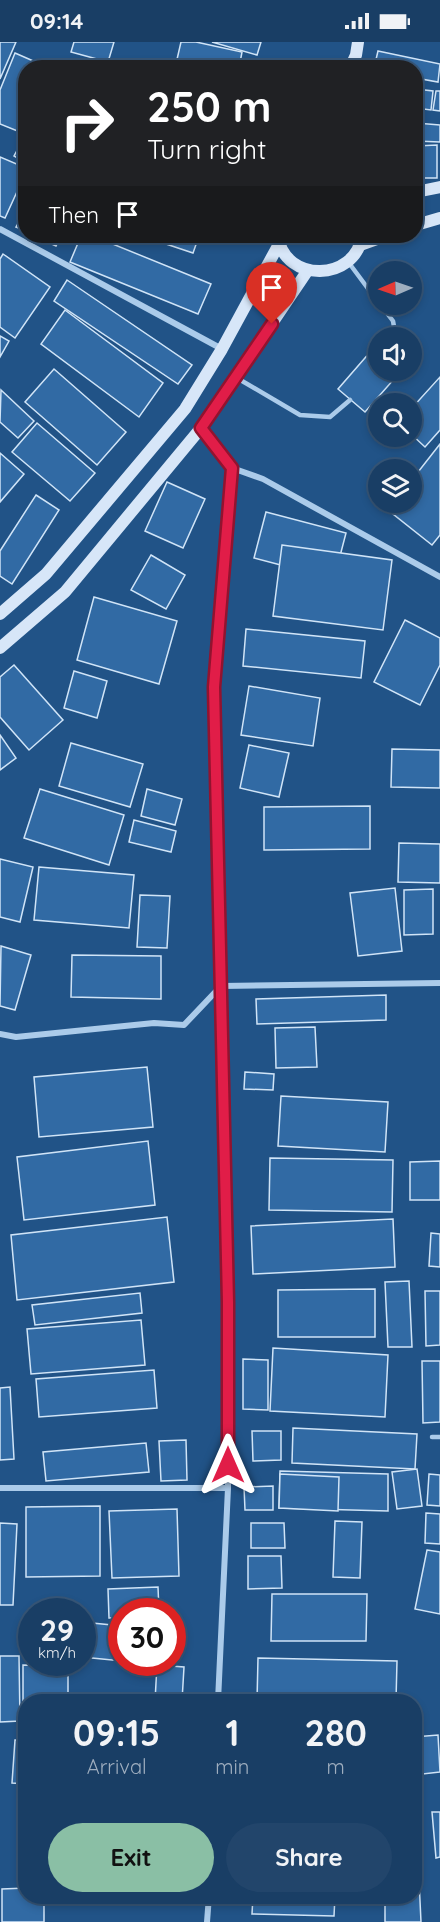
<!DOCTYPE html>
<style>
body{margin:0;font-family:Quicksand,sans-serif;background:#22456b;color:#f1f3f6;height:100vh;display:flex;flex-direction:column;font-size:22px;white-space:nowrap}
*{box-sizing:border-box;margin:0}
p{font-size:20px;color:#9faebf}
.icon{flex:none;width:33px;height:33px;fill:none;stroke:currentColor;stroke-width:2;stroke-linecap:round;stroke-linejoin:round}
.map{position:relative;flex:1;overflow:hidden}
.details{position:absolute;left:18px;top:1652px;width:404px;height:210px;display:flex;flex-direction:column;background:#193e65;border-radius:24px;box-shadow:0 3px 9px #0003,0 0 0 2px #375779}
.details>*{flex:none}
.guide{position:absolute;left:18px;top:18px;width:405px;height:183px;border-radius:24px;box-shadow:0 3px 9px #0003,0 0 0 2px #375779;background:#202124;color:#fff;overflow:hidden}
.needle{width:39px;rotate:268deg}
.buttons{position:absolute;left:368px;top:219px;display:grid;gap:12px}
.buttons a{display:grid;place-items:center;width:54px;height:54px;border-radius:50%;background:#193e65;box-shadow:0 3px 9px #0003,0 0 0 2px #375779;font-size:30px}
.speed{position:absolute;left:18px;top:1556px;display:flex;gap:12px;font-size:30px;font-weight:700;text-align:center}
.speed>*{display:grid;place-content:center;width:78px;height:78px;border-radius:50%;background:#193e65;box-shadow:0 3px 9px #0003,0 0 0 2px #375779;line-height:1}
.speed small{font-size:15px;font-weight:400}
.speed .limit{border:9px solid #d22;background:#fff;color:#111}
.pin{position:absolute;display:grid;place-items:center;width:51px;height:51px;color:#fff;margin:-62px -26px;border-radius:50% 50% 50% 0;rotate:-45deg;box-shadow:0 0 6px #0007}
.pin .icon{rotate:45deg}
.me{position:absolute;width:66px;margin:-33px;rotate:0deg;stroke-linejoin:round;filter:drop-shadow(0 0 4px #0008)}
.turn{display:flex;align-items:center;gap:21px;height:126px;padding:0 30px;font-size:27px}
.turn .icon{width:78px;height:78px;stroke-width:2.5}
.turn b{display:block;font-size:42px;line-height:51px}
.then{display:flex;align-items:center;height:57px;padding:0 30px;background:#0003;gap:12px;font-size:22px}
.eta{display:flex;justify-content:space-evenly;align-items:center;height:102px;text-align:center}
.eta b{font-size:36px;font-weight:700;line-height:42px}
.action{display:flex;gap:12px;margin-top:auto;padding:12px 30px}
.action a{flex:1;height:69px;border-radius:36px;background:#8abfa5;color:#111;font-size:24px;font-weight:700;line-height:69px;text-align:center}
.action a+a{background:#22456b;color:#f1f3f6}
.status{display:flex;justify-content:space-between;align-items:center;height:42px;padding:0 30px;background:#193e65;direction:ltr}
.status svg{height:16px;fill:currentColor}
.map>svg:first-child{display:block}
</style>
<div class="status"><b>09:14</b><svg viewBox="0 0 49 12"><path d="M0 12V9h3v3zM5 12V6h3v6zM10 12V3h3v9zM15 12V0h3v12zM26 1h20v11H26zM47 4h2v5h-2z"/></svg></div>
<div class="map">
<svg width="440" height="1880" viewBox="0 0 440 1880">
<rect width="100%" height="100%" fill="#215387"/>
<g fill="#316aa4" stroke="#d0e4f7" stroke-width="1.5">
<polygon points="0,0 16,0 0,37"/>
<polygon points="74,0 114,0 108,20 71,10"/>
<polygon points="181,0 196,0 242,10 239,26 175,26"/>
<polygon points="212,0 261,0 257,13"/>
<polygon points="378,9 440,22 438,40 416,36 416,26 374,26"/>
<polygon points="15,11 47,25 26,26 26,76 20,90 0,82 0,48"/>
<polygon points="259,17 280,26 256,26"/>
<polygon points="416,47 433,49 431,68 416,66"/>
<polygon points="436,49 440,49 440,69 433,68"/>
<polygon points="416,81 440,83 440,100 416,99"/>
<polygon points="24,96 26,97 26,121 14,114"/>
<polygon points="437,103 437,136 416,136 416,104"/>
<polygon points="0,115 26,126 26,130 5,176 0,174"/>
<polygon points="26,165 26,189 16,185"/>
<polygon points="34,194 61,194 56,204"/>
<polygon points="81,194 93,194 211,242 198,272 70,220"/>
<polygon points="142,194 199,194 193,211"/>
<polygon points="3,212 50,245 15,296 0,285 0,217"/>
<polygon points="67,238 192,323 178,342 54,259"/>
<polygon points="65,268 163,341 139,375 41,302"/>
<polygon points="0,294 9,299 0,315"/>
<polygon points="378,301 378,328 402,328 365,370 338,347"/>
<polygon points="54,327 126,390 97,423 25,360"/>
<polygon points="440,335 440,388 425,405 411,392 411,367"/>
<polygon points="1,348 34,379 18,396 0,380"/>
<polygon points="37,381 95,431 70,459 12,410"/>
<polygon points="440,402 440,493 432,503 388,468 394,460 411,460 411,439"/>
<polygon points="0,411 24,432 0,460"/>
<polygon points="167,440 205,457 183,506 145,489"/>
<polygon points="36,453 59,468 12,542 0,534 0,509"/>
<polygon points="266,470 346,491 334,537 254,516"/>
<polygon points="282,503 392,518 383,588 273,574"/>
<polygon points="151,513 185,533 166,567 131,548"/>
<polygon points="94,555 177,579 159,642 77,618"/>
<polygon points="405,578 440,596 440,623 420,663 374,640"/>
<polygon points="246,587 365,599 361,636 243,624"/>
<polygon points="14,623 63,678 29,708 0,675 0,635"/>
<polygon points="74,629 107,639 97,676 64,666"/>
<polygon points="249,644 320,656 313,704 241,693"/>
<polygon points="0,693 16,716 0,728"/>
<polygon points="71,701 143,722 130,765 59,744"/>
<polygon points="249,703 289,711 279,755 240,746"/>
<polygon points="392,707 440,708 440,746 391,745"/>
<polygon points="40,747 124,773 109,823 24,796"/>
<polygon points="147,747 182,757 175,783 141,774"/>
<polygon points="370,764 370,807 264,808 264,765"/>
<polygon points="134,778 176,789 171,810 129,800"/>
<polygon points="399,801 440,802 440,841 398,840"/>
<polygon points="0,817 33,825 20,880 0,875"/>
<polygon points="39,825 134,833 129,886 34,878"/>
<polygon points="395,846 402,909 358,914 350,851"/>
<polygon points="433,847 433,892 404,893 404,848"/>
<polygon points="140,853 170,854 167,906 137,905"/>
<polygon points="1,904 31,913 15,968 0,964"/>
<polygon points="72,913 161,914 161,957 71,955"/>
<polygon points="386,953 386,978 257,982 256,957"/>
<polygon points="315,985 317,1025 276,1026 275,986"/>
<polygon points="147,1025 153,1085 39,1095 34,1035"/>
<polygon points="245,1030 274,1032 273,1048 244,1047"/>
<polygon points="281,1054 388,1060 385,1110 278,1104"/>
<polygon points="148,1099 155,1163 24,1178 17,1115"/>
<polygon points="270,1116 393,1118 392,1170 269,1168"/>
<polygon points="440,1119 440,1158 410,1158 410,1120"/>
<polygon points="167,1175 174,1240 17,1258 11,1193"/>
<polygon points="393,1177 395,1225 253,1232 251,1184"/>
<polygon points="431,1191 440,1192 440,1225 429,1224"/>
<polygon points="409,1239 412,1305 388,1305 385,1240"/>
<polygon points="375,1247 375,1295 278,1295 278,1248"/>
<polygon points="425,1249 440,1249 440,1303 426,1304"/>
<polygon points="140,1251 142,1271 35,1283 32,1263"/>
<polygon points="141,1278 145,1323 31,1332 27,1287"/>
<polygon points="273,1306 388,1313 385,1375 270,1369"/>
<polygon points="243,1317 268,1318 268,1368 243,1367"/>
<polygon points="422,1319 440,1319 440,1380 423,1381"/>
<polygon points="154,1328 157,1366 39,1375 36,1337"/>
<polygon points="10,1345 14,1417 0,1418 0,1346"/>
<polygon points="293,1386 417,1392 415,1427 292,1421"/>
<polygon points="252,1389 281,1389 281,1418 253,1419"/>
<polygon points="186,1398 187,1438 161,1439 159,1399"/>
<polygon points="146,1401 149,1430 46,1439 43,1410"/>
<polygon points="417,1427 422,1464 397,1467 392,1430"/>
<polygon points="280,1429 388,1432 388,1469 279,1466"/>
<polygon points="280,1432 339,1435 338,1469 279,1466"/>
<polygon points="429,1432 440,1433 440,1464 427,1463"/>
<polygon points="273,1444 273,1468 245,1468 244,1445"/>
<polygon points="100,1464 100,1534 26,1535 26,1465"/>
<polygon points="177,1467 179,1534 112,1536 109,1469"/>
<polygon points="426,1471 440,1472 440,1502 425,1501"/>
<polygon points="335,1479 362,1480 360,1536 333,1535"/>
<polygon points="0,1481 17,1482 13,1563 0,1563"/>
<polygon points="251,1481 284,1481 285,1506 251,1506"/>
<polygon points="427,1508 440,1510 440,1572 415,1567"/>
<polygon points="248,1514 281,1514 282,1546 248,1547"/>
<polygon points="158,1545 159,1569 122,1569 122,1576 109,1576 108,1547"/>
<polygon points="272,1552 367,1552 366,1599 271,1599"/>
<polygon points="82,1580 122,1584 122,1619 82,1615"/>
<polygon points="0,1614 19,1614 20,1679 0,1680"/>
<polygon points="258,1616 397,1619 396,1659 257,1659"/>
<polygon points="23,1623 68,1624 68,1659 26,1659 26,1679 23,1679"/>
<polygon points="157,1623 184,1625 182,1659 155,1659"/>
<polygon points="438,1693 440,1730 414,1733 414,1695"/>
<polygon points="15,1698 26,1698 26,1742 12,1741"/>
<polygon points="414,1745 423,1745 422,1810 414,1810"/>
<polygon points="432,1770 440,1770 440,1815 436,1816"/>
<polygon points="414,1816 418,1816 421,1880 385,1880 385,1854 414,1854"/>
<polygon points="26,1846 26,1854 44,1854 44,1880 2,1880 2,1847"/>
<polygon points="72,1854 121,1854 121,1861 71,1859"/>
<polygon points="253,1854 335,1854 334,1874 252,1872"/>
</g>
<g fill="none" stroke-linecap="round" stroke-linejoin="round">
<g stroke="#abcbea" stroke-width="4.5">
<polyline points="349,221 378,260"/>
<polyline points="380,262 393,279 396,296"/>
<polyline points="237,336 300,373 330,375 350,358"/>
<polyline points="432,1395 440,1395"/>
</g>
<g stroke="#abcbea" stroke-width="6">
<polyline points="0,187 222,307"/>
<polyline points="201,386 232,426 263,437 440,535"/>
<polyline points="0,992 16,995 154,981 184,983 221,944 440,941"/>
<polyline points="0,1446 228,1446"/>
<polyline points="218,1659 228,1446 228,1260 214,645 232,426"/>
<polyline points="207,1880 209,1854"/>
</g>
<g stroke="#d7e6f8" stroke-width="12">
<polyline points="350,26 356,13 358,0"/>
<polyline points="416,150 440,145"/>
<polyline points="416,183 440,176"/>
<path d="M278,195C285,241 355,240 362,194"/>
<polyline points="360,203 385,194"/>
<polyline points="0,572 46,532 185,367 222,307 279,202"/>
<polyline points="0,606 65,550 201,386 308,228"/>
</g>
</g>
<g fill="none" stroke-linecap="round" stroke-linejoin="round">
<defs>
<polyline id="route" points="228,1423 228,1260 214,645 232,426 201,386 272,282"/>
</defs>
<use href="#route" stroke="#92132f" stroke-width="15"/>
<use href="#route" stroke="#e11d48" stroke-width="10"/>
</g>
</svg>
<div class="buttons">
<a><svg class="needle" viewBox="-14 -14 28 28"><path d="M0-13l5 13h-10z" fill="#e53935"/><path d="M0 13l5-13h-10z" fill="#9faebf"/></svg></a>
<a><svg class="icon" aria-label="sound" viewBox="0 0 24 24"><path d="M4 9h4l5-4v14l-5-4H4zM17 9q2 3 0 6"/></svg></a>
<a><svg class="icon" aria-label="search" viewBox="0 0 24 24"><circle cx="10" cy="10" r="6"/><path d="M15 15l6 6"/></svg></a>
<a><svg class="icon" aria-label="layers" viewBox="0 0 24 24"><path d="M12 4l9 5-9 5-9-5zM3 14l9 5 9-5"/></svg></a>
</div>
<div class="speed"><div>29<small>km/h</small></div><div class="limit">30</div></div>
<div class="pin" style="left:272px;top:282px;background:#d93025"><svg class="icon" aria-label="arrive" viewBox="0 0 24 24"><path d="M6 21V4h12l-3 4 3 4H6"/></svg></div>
<svg class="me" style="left:228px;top:1423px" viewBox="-20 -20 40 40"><path d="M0-17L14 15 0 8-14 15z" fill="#e11d48" stroke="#fff" stroke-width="4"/></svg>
<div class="guide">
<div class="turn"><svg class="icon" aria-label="right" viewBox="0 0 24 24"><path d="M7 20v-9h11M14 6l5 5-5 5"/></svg><div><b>250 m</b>Turn right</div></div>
<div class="then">Then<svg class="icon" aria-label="arrive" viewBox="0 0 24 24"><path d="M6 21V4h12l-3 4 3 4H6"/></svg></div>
</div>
<section class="details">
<div class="eta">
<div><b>09:15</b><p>Arrival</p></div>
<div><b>1</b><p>min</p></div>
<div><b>280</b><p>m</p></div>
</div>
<div class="action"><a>Exit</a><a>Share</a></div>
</section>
</div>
